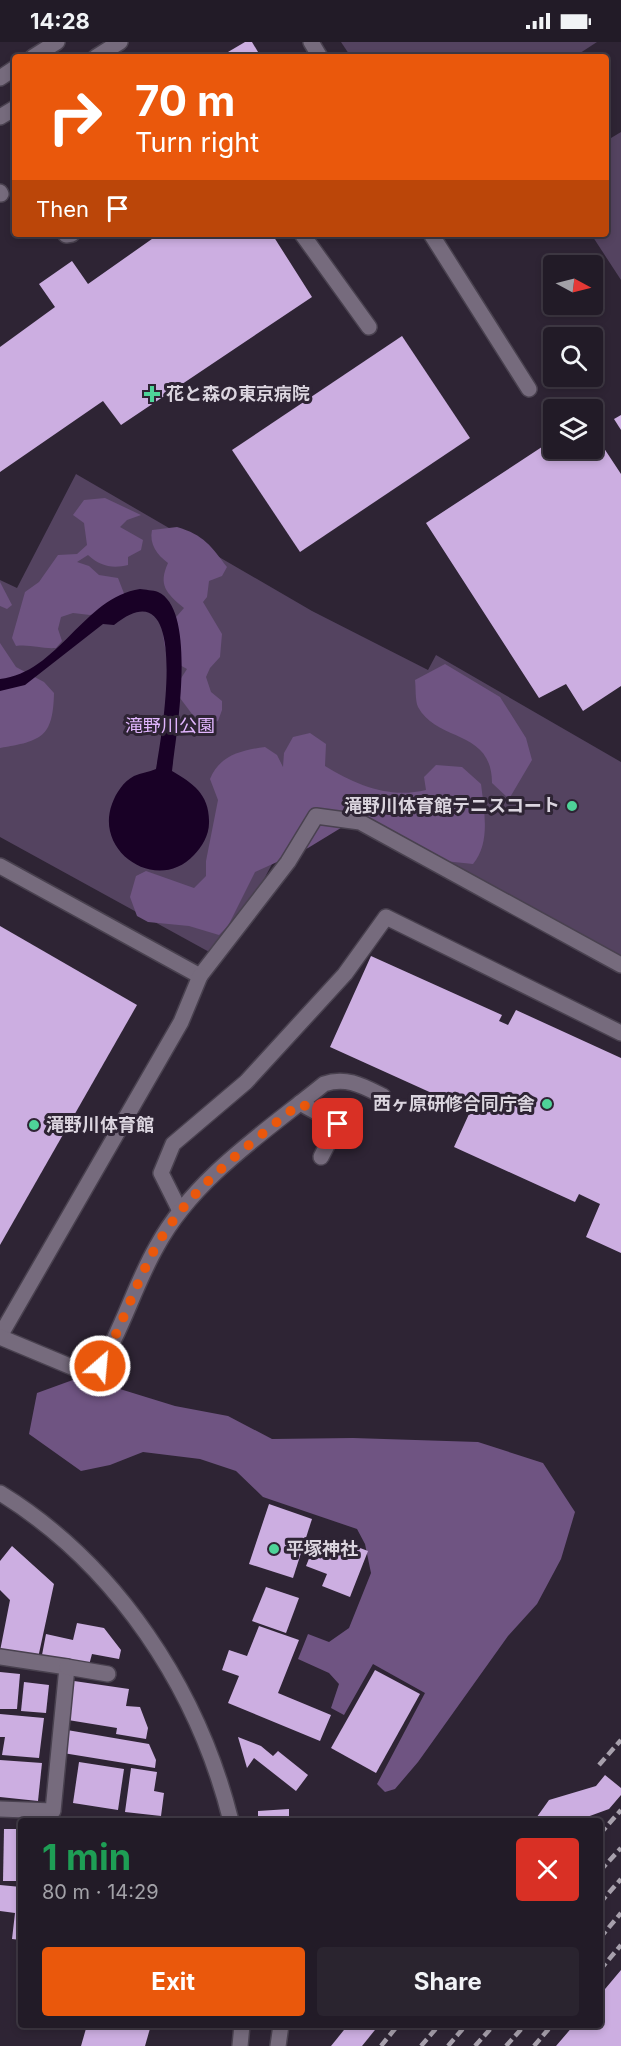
<!DOCTYPE html>
<meta charset="utf-8">
<style>
body{margin:0;font-family:Inter,"Noto Sans JP",sans-serif;background:#2a242f;color:#f1f3f6;height:100vh;display:flex;flex-direction:column;font-size:22px;white-space:nowrap}
*{box-sizing:border-box;margin:0}
p{font-size:20px;color:#a2a1a7}
.icon{flex:none;width:33px;height:33px;fill:none;stroke:currentColor;stroke-width:2;stroke-linecap:round;stroke-linejoin:round}
.map{position:relative;flex:1;overflow:hidden}
.drawer{position:absolute;left:18px;top:1776px;width:585px;height:210px;display:flex;flex-direction:column;background:#221b27;border-radius:6px;box-shadow:0 3px 9px #0003,0 0 0 2px #3f3944}
.drawer>*{flex:none}
.hud{position:absolute;left:12px;top:12px;width:597px;height:183px;border-radius:6px;box-shadow:0 3px 9px #0003,0 0 0 2px #3f3944;background:#ea580c;color:#fff;overflow:hidden}
.needle{width:39px;rotate:97deg}
.tools{position:absolute;left:543px;top:213px;display:grid;gap:12px}
.tools a{display:grid;place-items:center;width:60px;height:60px;border-radius:6px;background:#221b27;box-shadow:0 3px 9px #0003,0 0 0 2px #3f3944;font-size:30px}
.pin{position:absolute;display:grid;place-items:center;width:51px;height:51px;color:#fff;margin:-26px;border-radius:12px;box-shadow:0 3px 9px #0006}
.me{position:absolute;width:66px;margin:-33px;rotate:27deg;stroke-linejoin:round;filter:drop-shadow(0 0 4px #0008)}
.turn{display:flex;align-items:center;gap:21px;height:126px;padding:0 24px;font-size:27px}
.turn .icon{width:78px;height:78px;stroke-width:2.5}
.turn b{display:block;font-size:42px;line-height:51px}
.then{display:flex;align-items:center;height:57px;padding:0 24px;background:#0003;gap:12px;font-size:22px}
.round{display:grid;place-items:center;flex:none;width:63px;height:63px;border-radius:6px;background:#2a242f}
.head{display:flex;align-items:center;justify-content:space-between;height:102px;padding:0 24px}
h1{font-size:36px;font-weight:700;line-height:45px;color:#1e9e55}
.action{display:flex;gap:12px;margin-top:auto;padding:12px 24px}
.action a{flex:1;height:69px;border-radius:6px;background:#ea580c;color:#fff;font-size:24px;font-weight:700;line-height:69px;text-align:center}
.action a+a{background:#2a242f;color:#f1f3f6}
.status{display:flex;justify-content:space-between;align-items:center;height:42px;padding:0 30px;background:#221b27;direction:ltr}
.status svg{height:16px;fill:currentColor}
.map>svg:first-child{display:block}
</style>
<div class="status"><b>14:28</b><svg viewBox="0 0 49 12"><path d="M0 12V9h3v3zM5 12V6h3v6zM10 12V3h3v9zM15 12V0h3v12zM26 1h20v11H26zM47 4h2v5h-2z"/></svg></div>
<div class="map">
<svg width="621" height="2004" viewBox="0 0 621 2004">
<rect width="100%" height="100%" fill="#2e2434"/>
<g fill="#544360">
<polygon points="341,0 597,0 574,15 351,15"/>
<polygon points="621,90 621,238 591,192 606,192 606,99"/>
<polygon points="76,432 312,569 428,628 436,613 621,720 621,914 359,770 319,785 272,822 222,917 0,795 0,538 17,546"/>
</g>
<g fill="#6f5482">
<path d="M105,456L141,473L127,478L120,485L143,498L141,508L128,515V523C112,527 100,524 88,513L77,520L89,524L99,533L118,536L125,554L116,568L90,573L73,571L61,575L58,587L62,599L56,606C41,607 30,602 16,604L12,596L25,550L39,540L58,513L77,512L87,503L84,481L73,473L84,458Z"/>
<path d="M177,485C204,493 211,504 227,525L222,534L209,539L207,555L203,560L222,592L220,615L210,626L206,635L211,650L222,659V668L218,679L205,682L192,672L177,652L178,641L187,627C167,616 165,613 163,590L184,566C166,551 158,543 168,521C157,513 149,502 152,488Z"/>
<polygon points="0,540 12,563 7,567 0,564"/>
<path d="M0,601L16,625L44,640L54,651C53,695 42,699 0,706Z"/>
<path d="M445,622L500,655L526,696L532,718L509,757L492,741C492,687 438,701 418,665C415,658 416,646 415,638Z"/>
<path d="M310,691L326,702L325,724C356,743 389,757 426,748L424,735L436,723L462,725L481,742C484,768 491,801 473,822L435,818L349,781L308,806L255,830L228,884L219,893L189,884L148,880L137,874L130,855L136,834L146,829L194,846L206,834V819L218,758L210,737C219,714 241,708 265,705L277,713L283,725L284,711L293,695Z"/>
<polygon points="81,1335 175,1364 228,1374 272,1397 353,1396 478,1400 543,1421 575,1470 561,1517 537,1562 508,1594 418,1720 395,1747 385,1750 377,1742 425,1651 373,1622 344,1673 331,1666 339,1642 329,1631 298,1617 308,1592 329,1600 349,1586 371,1531 365,1502 357,1487 263,1455 236,1429 200,1417 143,1410 110,1423 81,1429 29,1392 37,1351"/>
</g>
<path fill="#190126" d="M140,547C145,548 153,548 158,550C198,568 176,693 172,729C193,741 210,753 209,781C209,793 202,805 194,813C158,852 94,811 112,762C116,751 123,740 134,734C141,731 149,730 156,727C161,697 193,520 114,583L103,582L25,643L0,649V637C58,631 84,555 140,547Z"/>
<g fill="#ccaee1">
<polygon points="245,0 252,0 261,15 231,15 228,10"/>
<polygon points="159,192 272,192 312,255 121,383 103,359 0,430 0,305 55,265 39,242 72,219 88,242"/>
<polygon points="402,294 470,396 300,510 232,408"/>
<polygon points="621,373 621,388 614,377"/>
<polygon points="592,388 621,432 621,644 583,669 566,642 539,656 426,481 554,397 554,406 592,406"/>
<polygon points="0,884 137,963 0,1203"/>
<polygon points="371,914 502,973 499,979 508,983 516,968 621,1016 621,1211 586,1195 600,1162 579,1152 575,1160 454,1105 474,1061 460,1055 456,1062 330,1005"/>
<polygon points="269,1462 312,1477 293,1536 249,1522"/>
<polygon points="339,1498 368,1509 350,1555 322,1544 327,1532 306,1524 314,1504 334,1511"/>
<polygon points="12,1504 54,1542 38,1616 0,1609 10,1558 0,1548 0,1519"/>
<polygon points="266,1545 299,1556 286,1591 252,1579"/>
<polygon points="77,1581 104,1586 121,1608 119,1617 92,1612 89,1623 42,1613 46,1592 73,1598"/>
<polygon points="259,1584 299,1598 278,1651 331,1673 320,1699 228,1661 239,1634 222,1628 229,1608 247,1614"/>
<polygon points="375,1628 420,1652 376,1731 331,1706"/>
<polygon points="0,1630 20,1632 17,1667 0,1667"/>
<polygon points="74,1639 129,1647 126,1664 140,1665 148,1686 146,1697 116,1692 117,1686 68,1678"/>
<polygon points="24,1640 49,1643 46,1671 21,1669"/>
<polygon points="0,1672 44,1676 39,1716 2,1713 5,1695 0,1695"/>
<polygon points="67,1688 149,1702 156,1718 155,1726 63,1711"/>
<polygon points="238,1695 261,1704 273,1714 278,1709 308,1733 296,1749 254,1716 247,1726"/>
<polygon points="0,1718 42,1721 38,1759 0,1755"/>
<polygon points="79,1720 124,1727 118,1768 73,1761"/>
<polygon points="131,1726 157,1730 154,1749 164,1751 161,1774 125,1770"/>
<polygon points="605,1733 621,1746 621,1753 609,1767 576,1779 534,1779 549,1758 596,1744"/>
<polygon points="289,1767 289,1779 258,1779 258,1769"/>
<polygon points="4,1787 21,1787 21,1839 3,1839"/>
<polygon points="0,1843 21,1845 21,1898 12,1897 15,1871 0,1869"/>
<polygon points="621,1928 621,2004 556,2004 574,1983 600,1983 600,1953"/>
<polygon points="87,1983 151,1983 145,2004 81,2004"/>
<polygon points="348,1983 379,1983 362,2004 331,2004"/>
</g>
<g fill="none" stroke-linecap="round" stroke-linejoin="round">
<defs>
<g id="service">
<polyline points="311,0 320,15"/>
<polyline points="0,150 1,152"/>
<polyline points="302,192 369,285"/>
<polyline points="431,192 529,347"/>
<polyline points="66,193 72,192"/>
<polyline points="0,824 200,934 288,820 316,774 360,780 621,923"/>
<polyline points="300,1061 338,1082 321,1115"/>
<polyline points="180,1169 161,1131 173,1102 246,1040 345,932 386,875 621,991"/>
<polyline points="0,1294 181,980 200,934"/>
<path d="M0,1295L79,1328L90,1330L100,1324C123,1286 135,1242 157,1204C194,1136 265,1090 324,1042C346,1034 363,1044 383,1054"/>
<polyline points="0,1615 67,1625 53,1769 0,1767"/>
<polyline points="67,1625 108,1632"/>
<polyline points="278,2004 281,1983"/>
</g>
<g id="tertiary">
<path d="M0,1451C117,1523 198,1647 231,1779"/>
<polyline points="240,2004 242,1983"/>
</g>
<g id="secondary">
<polyline points="33,15 57,0"/>
<polyline points="96,15 120,0"/>
<polyline points="0,36 15,26"/>
<polyline points="0,75 15,66"/>
</g>
</defs>
<use href="#service" stroke="#49414f" stroke-width="18"/>
<use href="#tertiary" stroke="#49414f" stroke-width="18"/>
<use href="#secondary" stroke="#49414f" stroke-width="18"/>
<use href="#service" stroke="#766b7d" stroke-width="15"/>
<use href="#tertiary" stroke="#766b7d" stroke-width="15"/>
<use href="#secondary" stroke="#766b7d" stroke-width="15"/>
<g stroke="#a7a0ac" stroke-width="4.5" stroke-dasharray="9 4.5" stroke-linecap="butt">
<polyline points="599,1723 621,1698"/>
<polyline points="600,1792 621,1768"/>
<polyline points="600,1829 621,1806"/>
<polyline points="600,1861 621,1837"/>
<polyline points="600,1896 621,1871"/>
<polyline points="600,1928 621,1903"/>
<polyline points="381,2004 398,1983"/>
<polyline points="421,2004 439,1983"/>
<polyline points="448,2004 466,1983"/>
<polyline points="475,2004 494,1983"/>
<polyline points="506,2004 525,1983"/>
<polyline points="534,2004 552,1983"/>
</g>
</g>
<g fill="none" stroke-linecap="round" stroke-linejoin="round">
<path stroke="#ea580c" stroke-width="10" stroke-dasharray="0 18" d="M100,1324C122,1285 135,1242 157,1203C191,1144 249,1104 300,1061L338,1082"/>
</g>
<g fill="#4ed399" stroke="#2e2434" stroke-width="2">
<path d="M149 343h6v6h6v6h-6v6h-6v-6h-6v-6h6z"/>
<circle cx="572" cy="764" r="6"/>
<circle cx="547" cy="1062" r="6"/>
<circle cx="34" cy="1083" r="6"/>
<circle cx="274" cy="1507" r="6"/>
</g>
<g text-anchor="middle" stroke-width="6" stroke-linejoin="round" paint-order="stroke">
<g font-size="18" font-weight="bold" fill="#dbd5df" stroke="#2e2434" text-anchor="start">
<text x="166" y="358">花と森の東京病院</text>
<text x="560" y="770" text-anchor="end">滝野川体育館テニスコート</text>
<text x="535" y="1068" text-anchor="end">西ヶ原研修合同庁舎</text>
<text x="46" y="1089">滝野川体育館</text>
<text x="286" y="1513">平塚神社</text>
</g>
<g font-size="18" fill="#e1b6fe" stroke="#2e2434">
<text x="170" y="690">滝野川公園</text>
</g>
</g>
</svg>
<div class="tools">
<a><svg class="needle" viewBox="-14 -14 28 28"><path d="M0-13l5 13h-10z" fill="#e53935"/><path d="M0 13l5-13h-10z" fill="#a2a1a7"/></svg></a>
<a><svg class="icon" aria-label="search" viewBox="0 0 24 24"><circle cx="10" cy="10" r="6"/><path d="M15 15l6 6"/></svg></a>
<a><svg class="icon" aria-label="layers" viewBox="0 0 24 24"><path d="M12 4l9 5-9 5-9-5zM3 14l9 5 9-5"/></svg></a>
</div>
<div class="pin" style="left:338px;top:1082px;background:#d93025"><svg class="icon" aria-label="arrive" viewBox="0 0 24 24"><path d="M6 21V4h12l-3 4 3 4H6"/></svg></div>
<svg class="me" style="left:100px;top:1324px" viewBox="-20 -20 40 40"><circle r="17" fill="#ea580c" stroke="#fff" stroke-width="3"/><path d="M0-11L8 9 0 5-8 9z" fill="#fff"/></svg>
<div class="hud">
<div class="turn"><svg class="icon" aria-label="right" viewBox="0 0 24 24"><path d="M7 20v-9h11M14 6l5 5-5 5"/></svg><div><b>70 m</b>Turn right</div></div>
<div class="then">Then<svg class="icon" aria-label="arrive" viewBox="0 0 24 24"><path d="M6 21V4h12l-3 4 3 4H6"/></svg></div>
</div>
<section class="drawer">
<div class="head"><div><h1>1 min</h1><p>80 m · 14:29</p></div><a class="round" style="background:#d93025;color:#fff"><svg class="icon" aria-label="close" viewBox="0 0 24 24"><path d="M6 6l12 12M18 6L6 18"/></svg></a></div>
<div class="action"><a>Exit</a><a>Share</a></div>
</section>
</div>
